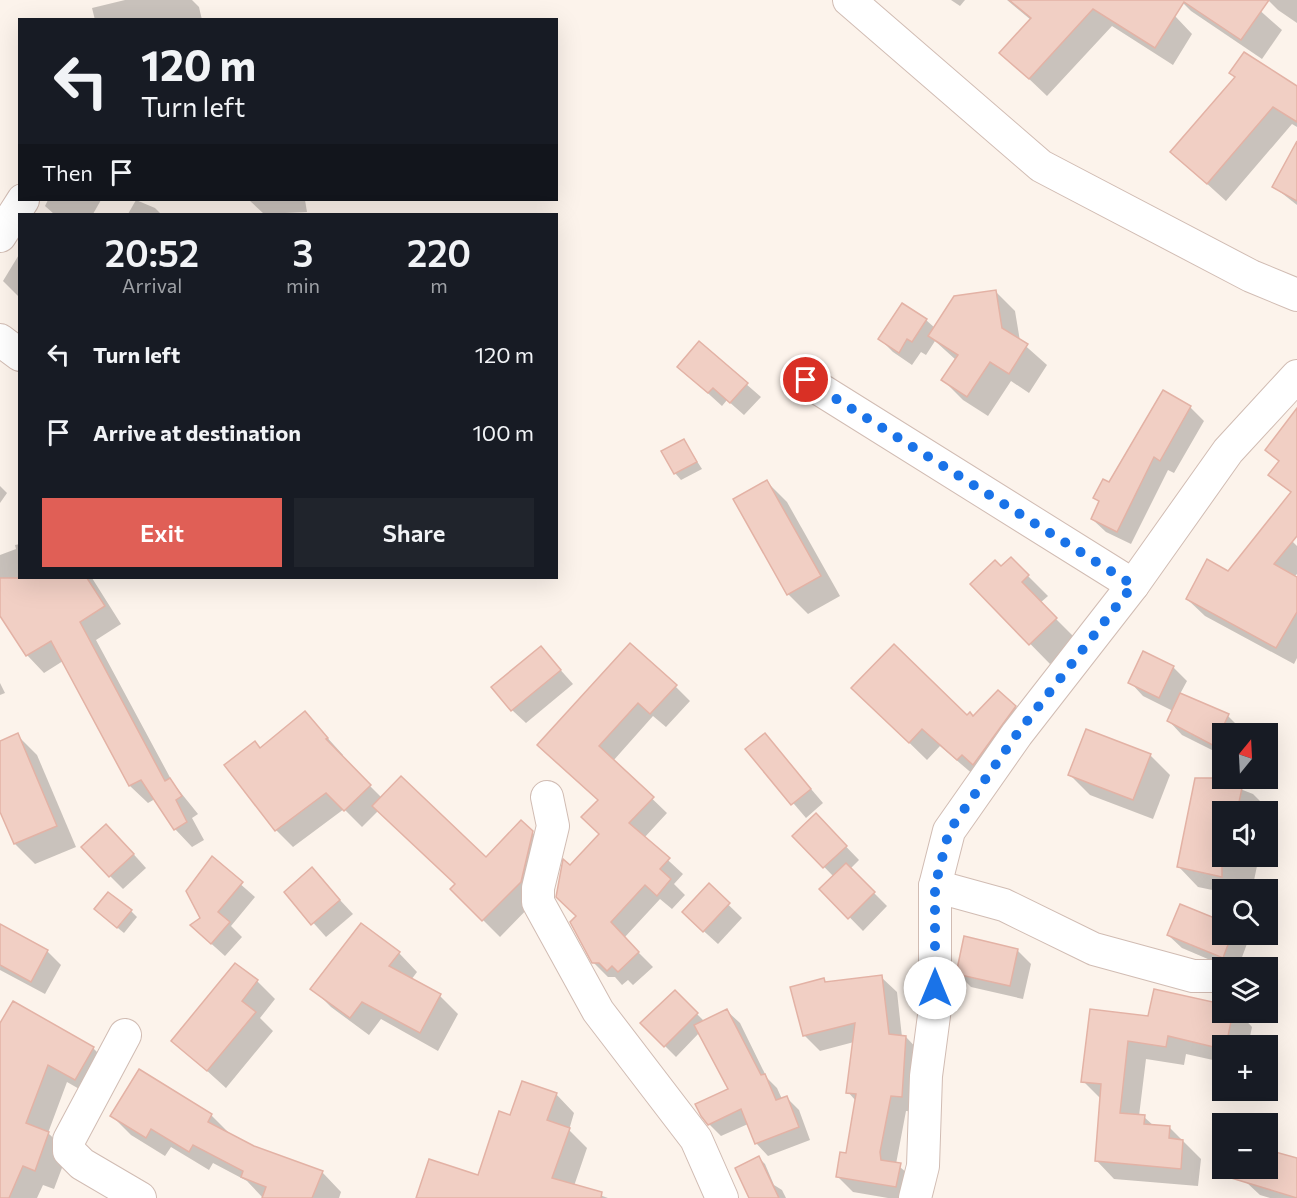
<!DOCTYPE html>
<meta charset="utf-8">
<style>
body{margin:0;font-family:Commissioner,sans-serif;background:#20242c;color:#f1f3f6;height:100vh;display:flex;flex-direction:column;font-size:22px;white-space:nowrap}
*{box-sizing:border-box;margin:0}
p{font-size:20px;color:#9ea1a6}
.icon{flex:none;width:33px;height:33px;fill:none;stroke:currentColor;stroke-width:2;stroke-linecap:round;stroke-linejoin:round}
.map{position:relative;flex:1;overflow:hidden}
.panel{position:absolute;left:18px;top:213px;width:540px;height:366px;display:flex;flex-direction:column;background:#171b24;border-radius:0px;box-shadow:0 6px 24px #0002}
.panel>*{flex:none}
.top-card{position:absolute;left:18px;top:18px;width:540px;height:183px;border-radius:0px;box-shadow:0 6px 24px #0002;background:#171b24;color:#f1f3f6;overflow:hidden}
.needle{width:39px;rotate:18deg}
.buttons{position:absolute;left:1212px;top:723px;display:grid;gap:12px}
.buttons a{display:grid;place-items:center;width:66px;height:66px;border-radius:0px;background:#171b24;box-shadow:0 6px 24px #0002;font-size:30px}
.pin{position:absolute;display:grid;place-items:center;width:51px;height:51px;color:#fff;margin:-26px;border:3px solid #fff;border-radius:50%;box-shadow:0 2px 6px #0007}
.me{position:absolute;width:66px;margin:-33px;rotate:0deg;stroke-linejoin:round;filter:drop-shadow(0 0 4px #0008)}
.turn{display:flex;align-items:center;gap:21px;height:126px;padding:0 24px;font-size:27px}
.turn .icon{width:78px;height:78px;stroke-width:2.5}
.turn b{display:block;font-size:42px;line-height:51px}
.then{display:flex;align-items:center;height:57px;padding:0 24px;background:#0003;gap:12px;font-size:22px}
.eta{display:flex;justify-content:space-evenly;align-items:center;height:102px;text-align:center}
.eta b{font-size:36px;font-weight:600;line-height:42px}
.primary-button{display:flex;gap:12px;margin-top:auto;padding:12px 24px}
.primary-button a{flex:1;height:69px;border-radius:0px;background:#e05f56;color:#fff;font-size:24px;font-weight:600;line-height:69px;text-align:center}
.primary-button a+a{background:#20242c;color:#f1f3f6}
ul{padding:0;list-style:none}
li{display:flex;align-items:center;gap:18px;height:78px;padding:0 24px}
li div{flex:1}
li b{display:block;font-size:22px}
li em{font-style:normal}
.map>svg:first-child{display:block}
</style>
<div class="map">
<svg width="1297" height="1198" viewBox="0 0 1297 1198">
<rect width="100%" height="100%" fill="#fcf3eb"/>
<g fill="#0003">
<polygon points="125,0 192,0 199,7 202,20 95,20 92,8"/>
<polygon points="951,0 965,0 960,6"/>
<polygon points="1007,0 1149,0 1175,16 1192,34 1173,65 1112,26 1047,96 1002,53 1031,20"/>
<polygon points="1180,0 1248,0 1282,30 1262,59 1191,11"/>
<polygon points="1268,0 1297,0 1297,23 1278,10"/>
<polygon points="1231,73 1297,88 1297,127 1292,124 1226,201 1172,152 1236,78"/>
<polygon points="1297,144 1297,205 1274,187"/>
<polygon points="48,200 101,200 93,214 54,214 45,206"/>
<polygon points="136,200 155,208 161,214 128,214"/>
<polygon points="249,200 305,200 307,212 264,214"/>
<polygon points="20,253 20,298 3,281"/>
<polygon points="995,291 1015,311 1020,341 1047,365 1029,393 1011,381 988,416 963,400 943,380 956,360 935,341 926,355 921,352 912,365 893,352 880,339 926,320 935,328"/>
<polygon points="699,343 761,397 744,415 727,400 722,406 679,367"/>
<polygon points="1164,392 1190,407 1204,421 1174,473 1168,470 1131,544 1106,532 1092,519 1100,503 1095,498 1110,484"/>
<polygon points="684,441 702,469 681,480 675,473"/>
<polygon points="767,482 787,502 840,596 808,614 788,594"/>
<polygon points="0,486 7,493 0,503"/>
<polygon points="1292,541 1297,546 1297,574 1294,577 1297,579 1297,658 1294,664 1205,616 1187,599 1228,573"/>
<polygon points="20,544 20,578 92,578 121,624 96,640 173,783 198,814 192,818 204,840 192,847 175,829 155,799 148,803 130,786 63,661 44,673 27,655 0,613 0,555 16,549 15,545"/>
<polygon points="1011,559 1048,596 1040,603 1076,639 1050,664 972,584 1001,568"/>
<polygon points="541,648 573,684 526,723 512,710"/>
<polygon points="1144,653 1174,668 1187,681 1180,694 1228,716 1241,729 1239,734 1222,734 1222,755 1182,735 1169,721 1173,711 1143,696 1130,682"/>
<polygon points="0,683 5,693 0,695"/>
<polygon points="675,686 690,701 666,727 653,716 613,761 667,813 644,838 683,874 674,884 685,895 672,909 660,899 624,938 653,967 633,985 628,980 622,985 615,977 608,977 593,962 577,917 570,867 600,834 599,801 539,745"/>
<polygon points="853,688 974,718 1015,707 1032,725 975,776 940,746 927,760"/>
<polygon points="305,713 343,755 341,757 382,798 486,860 532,832 549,849 537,899 500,937 452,889 456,884 379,810 362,827 344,809 293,847 276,830 226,766 261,749"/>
<polygon points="17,735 37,755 76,847 35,864 15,844 0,808 0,742"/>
<polygon points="765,735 823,803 806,818 747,749"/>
<polygon points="1150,755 1170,775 1153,819 1090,795 1070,775"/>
<polygon points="1217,780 1253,794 1273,814 1268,830 1268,812 1222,812 1222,856 1265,856 1263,867 1257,866 1252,890 1222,890 1222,892 1198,887 1178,866"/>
<polygon points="829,829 859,860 850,869 887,906 863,931 822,889 834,877 794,836"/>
<polygon points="120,839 146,868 123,889 110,876"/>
<polygon points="212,859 255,897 231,926 242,937 225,956 205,938 202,918"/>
<polygon points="312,870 353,914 326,937 286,892"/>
<polygon points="709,886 742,918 718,944 697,925"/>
<polygon points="1180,905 1222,923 1222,934 1242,934 1248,941 1238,968 1229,968 1182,948 1168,935"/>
<polygon points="131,911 137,917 124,933 102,915"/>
<polygon points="1,926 47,951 61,965 45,994 0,970"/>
<polygon points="1017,950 1031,964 1023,999 971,987 957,973"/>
<polygon points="399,953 417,972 411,980 440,996 458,1014 438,1051 381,1019 369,1035 331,1007 312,988"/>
<polygon points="881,977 897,992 902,1037 906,1037 921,1053 917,1112 906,1111 896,1164 916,1180 912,1198 888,1198 853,1192 837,1176 847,1155 856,1101 848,1092 854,1042 820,1051 804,1035 823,980 827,983"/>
<polygon points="257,981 275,999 260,1018 273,1031 226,1088 173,1040"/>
<polygon points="1155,991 1222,1006 1222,1012 1238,1012 1252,1027 1248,1046 1222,1046 1222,1062 1186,1054 1184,1065 1146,1059 1139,1116 1144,1117 1154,1126 1170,1128 1201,1159 1198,1186 1114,1179 1096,1160 1102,1100 1083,1081 1149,1017"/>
<polygon points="675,992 705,1022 727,1011 740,1023 767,1078 777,1088 782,1099 786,1097 799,1110 810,1140 768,1156 756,1143 748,1124 721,1136 709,1124 730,1090 700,1032 676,1057 642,1023"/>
<polygon points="0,1026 93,1048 112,1067 95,1098 67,1082 48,1133 68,1152 54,1189 43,1185 37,1198 0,1198"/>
<polygon points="556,1094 574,1113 569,1130 587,1148 574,1186 608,1198 417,1198 478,1177 511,1117"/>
<polygon points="211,1115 231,1135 253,1147 322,1172 341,1192 339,1198 263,1198 247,1181 213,1163 209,1170 171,1147 165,1156 131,1135 112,1116"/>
<polygon points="1268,1151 1297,1160 1297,1198 1270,1198 1260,1195 1246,1182 1268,1168"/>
<polygon points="759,1158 765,1164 774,1185 782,1190 786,1198 751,1198"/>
</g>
<g fill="#f1cfc4" stroke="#e3b2a5" stroke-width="1.5">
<polygon points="1009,0 1269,0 1241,40 1184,2 1155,48 1093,9 1029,79 999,53 1031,18"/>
<polygon points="1244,52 1297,86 1297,122 1273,107 1207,184 1170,152 1235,77 1229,73"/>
<polygon points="1297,141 1297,201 1272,187"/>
<polygon points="996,290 1002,328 1028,344 1009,374 990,362 967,397 941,380 958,355 928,336 954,296"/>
<polygon points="902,303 927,319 912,342 907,339 899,353 878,339"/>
<polygon points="699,341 748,383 730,403 713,388 708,393 677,367"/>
<polygon points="1163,390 1191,406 1160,461 1154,457 1117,532 1091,519 1099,501 1093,498 1103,479 1109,482"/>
<polygon points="1297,408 1297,536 1274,564 1297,577 1297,612 1276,648 1186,599 1207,559 1228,571 1291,492 1268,475 1279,461 1265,450"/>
<polygon points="684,439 697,462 674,474 661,451"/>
<polygon points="767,480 821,576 787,595 733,499"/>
<polygon points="1011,557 1029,575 1022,582 1057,618 1029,645 970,584 995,560 1001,566"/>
<polygon points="0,578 87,578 105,606 80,622 165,781 170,778 182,796 176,800 187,822 174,830 141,780 129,786 51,641 26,656 0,616"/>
<polygon points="630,643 677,685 650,714 638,703 599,746 654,797 629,823 670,858 660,869 671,879 657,896 645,885 611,922 639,952 618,972 612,966 607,971 599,963 592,963 570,922 576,916 556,897 563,859 570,865 599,834 581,817 598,800 537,745"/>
<polygon points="894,644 967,715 970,712 973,716 998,690 1016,706 973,765 962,755 957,760 922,729 909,743 851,688"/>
<polygon points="541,646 561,670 511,711 491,687"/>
<polygon points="1143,651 1174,666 1159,698 1128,683"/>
<polygon points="1180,693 1229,714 1222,729 1222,750 1167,721"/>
<polygon points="305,711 328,738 326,739 371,785 344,811 326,793 275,831 224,765 255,741 260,748"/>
<polygon points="1086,729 1151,754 1133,800 1068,775"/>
<polygon points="18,733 57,826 14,844 0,812 0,741"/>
<polygon points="765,733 811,789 791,805 745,749"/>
<polygon points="401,776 486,857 521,820 533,831 521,882 482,921 450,889 455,884 372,806"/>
<polygon points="1195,778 1217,778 1242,788 1237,812 1222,812 1222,877 1177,867"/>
<polygon points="816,813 847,846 823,868 792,836"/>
<polygon points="106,824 134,854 109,877 81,847"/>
<polygon points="212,856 243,882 218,912 230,922 211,944 190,925 200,918 186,891"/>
<polygon points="846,863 875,892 848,919 819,889"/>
<polygon points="312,867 340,900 311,925 284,892"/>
<polygon points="709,883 730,903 703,932 682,912"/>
<polygon points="108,892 132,910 117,928 94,909"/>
<polygon points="1180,904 1222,921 1222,934 1232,934 1223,958 1167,935"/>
<polygon points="361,923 400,952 389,966 441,994 420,1033 362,1002 350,1018 310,989"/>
<polygon points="0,924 48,950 31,982 0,965"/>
<polygon points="964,936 1018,949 1010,986 956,974"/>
<polygon points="235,963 258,980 242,1001 256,1012 207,1071 171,1041"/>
<polygon points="882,975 889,1034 906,1036 902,1097 891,1096 880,1152 881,1160 901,1163 896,1187 836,1177 840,1152 846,1153 856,1094 846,1093 855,1023 803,1036 790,987 824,978 825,982"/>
<polygon points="1154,989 1222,1004 1222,1012 1233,1012 1226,1046 1222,1046 1222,1049 1168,1036 1166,1047 1128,1041 1120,1113 1145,1115 1144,1124 1170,1126 1169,1138 1183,1140 1181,1169 1095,1161 1101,1084 1081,1082 1090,1009 1148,1016"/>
<polygon points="675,990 698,1013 664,1047 640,1023"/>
<polygon points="13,1001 94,1047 75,1080 48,1065 26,1123 49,1132 35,1171 23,1166 9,1198 0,1198 0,1023"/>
<polygon points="727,1009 761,1075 765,1074 776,1100 787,1096 799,1127 755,1144 741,1109 708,1125 701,1116 695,1104 728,1089 694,1025"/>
<polygon points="139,1069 212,1114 208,1122 254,1146 323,1171 312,1198 262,1198 266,1187 241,1177 243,1171 193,1145 189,1152 151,1129 146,1138 110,1116"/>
<polygon points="522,1081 557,1093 547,1120 570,1128 552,1178 602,1192 601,1198 416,1198 429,1159 478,1175 499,1111 510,1115"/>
<polygon points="1268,1150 1297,1158 1297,1198 1218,1174 1219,1168 1268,1168"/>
<polygon points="759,1156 779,1198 749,1198 735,1168"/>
</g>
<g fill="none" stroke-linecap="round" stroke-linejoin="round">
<defs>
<g id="minor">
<polyline points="849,0 1041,166 1251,276 1297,295"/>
<polyline points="0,236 23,200"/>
<polyline points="0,340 20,355"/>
<polyline points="805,380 1133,585"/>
<polyline points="547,797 553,826 538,888 538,902 598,1011 696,1139 722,1198"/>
<polyline points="935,886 1004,905 1094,949 1193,976 1222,976"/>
<polyline points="125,1035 69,1140 69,1151 82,1164 140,1198"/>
<polyline points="915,1198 923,1166 926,1076 935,1008 935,886 949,831 1017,734 1133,585 1228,451 1297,376"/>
</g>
</defs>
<use href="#minor" stroke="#d1bcb3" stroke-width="34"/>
<use href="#minor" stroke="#fff" stroke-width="32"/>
</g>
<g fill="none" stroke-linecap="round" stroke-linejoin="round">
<polyline stroke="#1a73e8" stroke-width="10" stroke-dasharray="0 18" points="806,380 1133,585 1017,734 949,831 935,886 935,988"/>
</g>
</svg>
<div class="buttons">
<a><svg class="needle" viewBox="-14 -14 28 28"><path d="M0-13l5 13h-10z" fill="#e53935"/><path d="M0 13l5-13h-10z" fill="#9ea1a6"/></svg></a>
<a><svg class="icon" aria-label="sound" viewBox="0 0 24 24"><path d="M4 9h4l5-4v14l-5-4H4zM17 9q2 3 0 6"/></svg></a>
<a><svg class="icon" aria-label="search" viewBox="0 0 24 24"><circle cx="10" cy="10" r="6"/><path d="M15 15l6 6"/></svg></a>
<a><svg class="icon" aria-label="layers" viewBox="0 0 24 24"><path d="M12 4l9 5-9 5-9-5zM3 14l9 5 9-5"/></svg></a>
<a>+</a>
<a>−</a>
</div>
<div class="pin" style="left:806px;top:380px;background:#d93025"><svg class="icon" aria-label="arrive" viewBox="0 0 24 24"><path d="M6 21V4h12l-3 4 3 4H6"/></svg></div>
<svg class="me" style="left:935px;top:988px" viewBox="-20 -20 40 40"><circle r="19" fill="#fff"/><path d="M0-13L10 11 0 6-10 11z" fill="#1a73e8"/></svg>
<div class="top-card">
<div class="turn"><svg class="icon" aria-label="left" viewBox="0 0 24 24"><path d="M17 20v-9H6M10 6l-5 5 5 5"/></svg><div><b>120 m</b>Turn left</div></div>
<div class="then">Then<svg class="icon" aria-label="arrive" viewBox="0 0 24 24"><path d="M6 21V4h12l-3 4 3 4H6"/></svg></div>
</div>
<section class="panel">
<div class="eta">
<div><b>20:52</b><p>Arrival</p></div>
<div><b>3</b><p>min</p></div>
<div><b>220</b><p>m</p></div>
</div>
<ul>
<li><svg class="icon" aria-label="left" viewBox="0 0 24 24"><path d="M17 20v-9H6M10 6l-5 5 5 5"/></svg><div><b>Turn left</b></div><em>120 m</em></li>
<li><svg class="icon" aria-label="arrive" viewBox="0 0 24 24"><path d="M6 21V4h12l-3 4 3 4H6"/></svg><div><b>Arrive at destination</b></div><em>100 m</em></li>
</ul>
<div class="primary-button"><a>Exit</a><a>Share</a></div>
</section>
</div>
